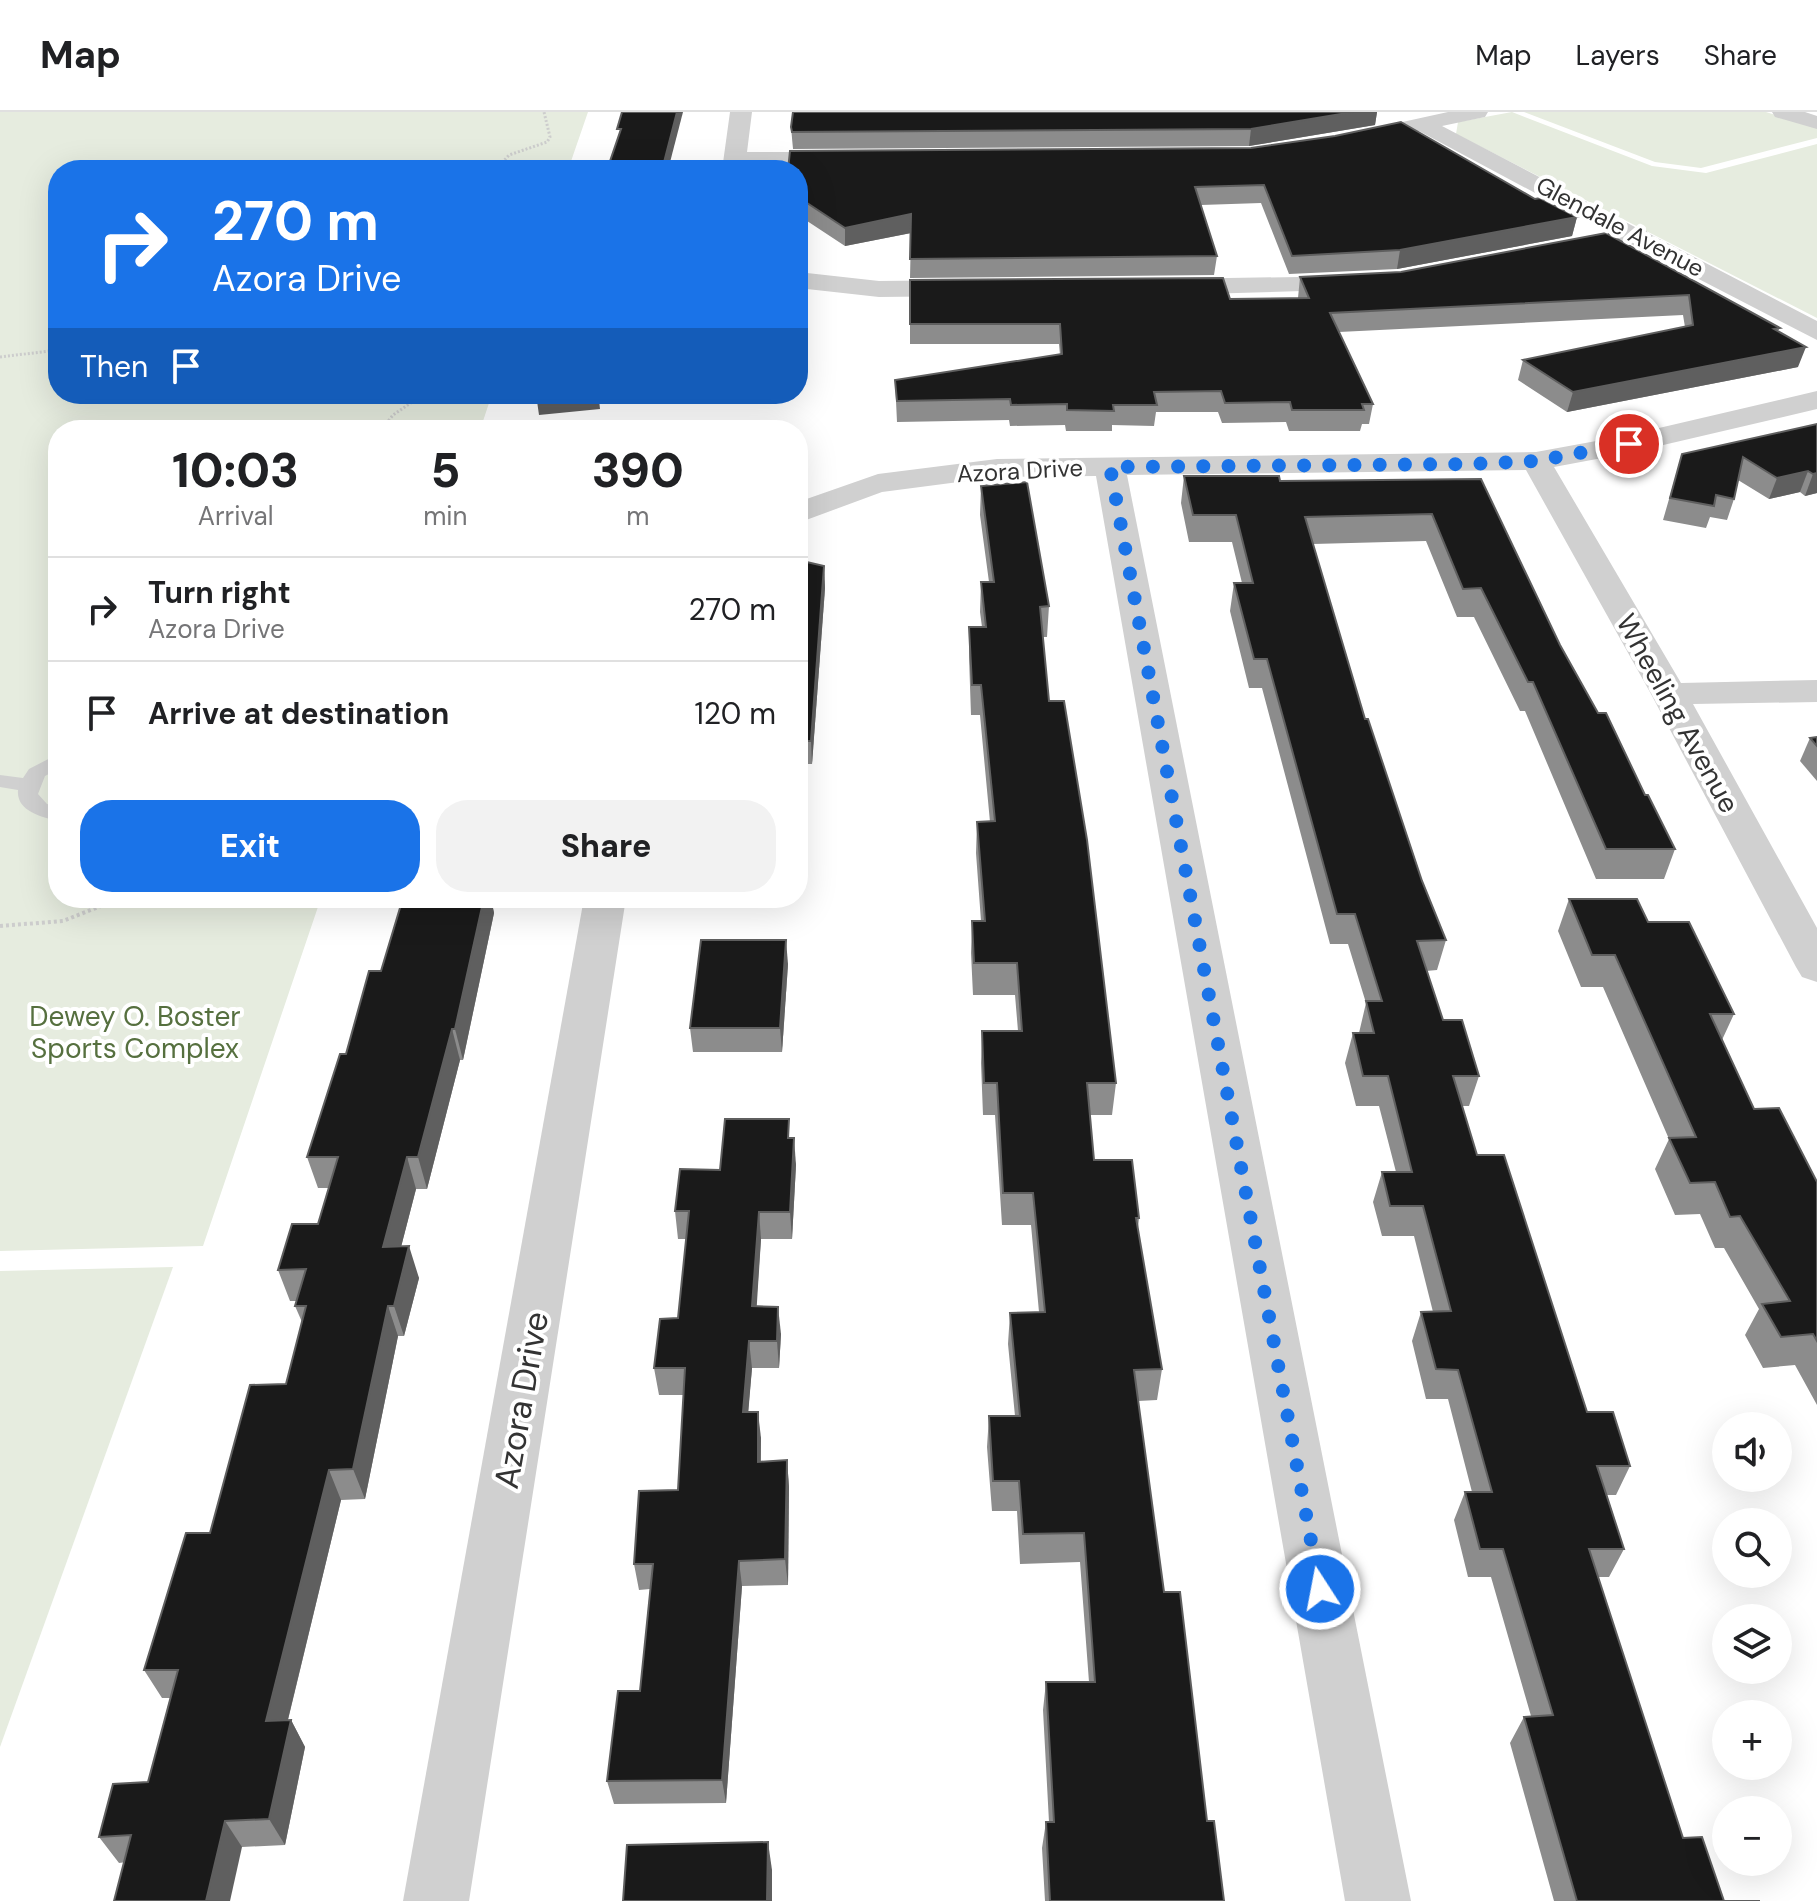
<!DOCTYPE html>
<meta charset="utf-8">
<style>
body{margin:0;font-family:"DM Sans",sans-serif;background:#f2f2f2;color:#202124;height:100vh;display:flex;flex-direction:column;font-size:30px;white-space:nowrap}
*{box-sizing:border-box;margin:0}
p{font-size:26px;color:#757577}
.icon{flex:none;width:44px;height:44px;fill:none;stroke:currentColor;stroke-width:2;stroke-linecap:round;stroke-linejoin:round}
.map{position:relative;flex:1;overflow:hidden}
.sheet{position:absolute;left:48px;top:308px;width:760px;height:488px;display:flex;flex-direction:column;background:#fff;border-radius:32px;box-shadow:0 8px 32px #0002}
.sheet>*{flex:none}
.hud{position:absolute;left:48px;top:48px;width:760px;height:244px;border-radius:32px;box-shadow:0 8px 32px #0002;background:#1a73e8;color:#fff;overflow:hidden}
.tools{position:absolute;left:1712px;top:1300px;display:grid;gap:16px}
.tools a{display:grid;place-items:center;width:80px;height:80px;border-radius:50%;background:#fff;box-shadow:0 8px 32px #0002;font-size:40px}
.pin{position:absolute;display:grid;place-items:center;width:68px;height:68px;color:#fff;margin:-34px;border:4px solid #fff;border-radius:50%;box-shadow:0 2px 8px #0007}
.me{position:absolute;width:88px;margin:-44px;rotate:349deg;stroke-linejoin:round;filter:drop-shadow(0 0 6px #0008)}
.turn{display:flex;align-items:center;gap:28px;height:168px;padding:0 32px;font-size:36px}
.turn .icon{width:104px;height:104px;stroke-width:2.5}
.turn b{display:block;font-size:56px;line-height:68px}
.then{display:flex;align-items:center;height:76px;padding:0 32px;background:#0003;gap:16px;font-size:30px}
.eta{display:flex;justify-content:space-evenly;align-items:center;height:136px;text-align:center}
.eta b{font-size:48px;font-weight:800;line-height:56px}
.primary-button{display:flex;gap:16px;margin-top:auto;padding:16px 32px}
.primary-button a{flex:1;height:92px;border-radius:32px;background:#1a73e8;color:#fff;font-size:32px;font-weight:800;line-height:92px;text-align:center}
.primary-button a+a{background:#f2f2f2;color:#202124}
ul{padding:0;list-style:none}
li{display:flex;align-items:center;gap:24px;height:104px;padding:0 32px;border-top:2px solid #e0e0e0}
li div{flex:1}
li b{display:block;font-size:30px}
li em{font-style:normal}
header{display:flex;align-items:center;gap:48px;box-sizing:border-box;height:112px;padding:0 40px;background:#fff;border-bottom:2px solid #e0e0e0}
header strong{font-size:38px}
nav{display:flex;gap:44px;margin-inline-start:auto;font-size:28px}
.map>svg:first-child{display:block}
</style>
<header>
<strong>Map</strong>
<nav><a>Map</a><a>Layers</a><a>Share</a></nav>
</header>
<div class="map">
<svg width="1817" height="1789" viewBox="0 0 1817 1789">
<rect width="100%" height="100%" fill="#fff"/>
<g fill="#e6ecdf">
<polygon points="0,0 588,0 568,58 58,58 58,282 492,282 480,318 58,318 58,786 321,786 203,1134 0,1139"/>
<polygon points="1512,0 1652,54 1706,61 1817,32 1817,206 1456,22 1458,10"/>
<polygon points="1524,0 1766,0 1817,16 1817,26 1701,56 1655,50"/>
<polygon points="173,1155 0,1635 0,1159"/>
</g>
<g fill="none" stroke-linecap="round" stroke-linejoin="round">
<g stroke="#cdcdcd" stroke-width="3" stroke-dasharray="2 2" stroke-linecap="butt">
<polyline points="468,57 484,58"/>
<polyline points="501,58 500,53 509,43 547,30 550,25 544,0"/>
<polyline points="0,245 58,238"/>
<polyline points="381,318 393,303 418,286 418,282"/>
</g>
<polyline stroke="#cdcdcd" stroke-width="4" stroke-dasharray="3 3" stroke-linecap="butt" points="0,814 63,809 121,786"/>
<path fill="#d0d0d0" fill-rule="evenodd" d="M58,642V657L45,664L38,682L47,692L58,695V709C41,705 16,699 18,678L0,675V663L23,666L29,657Z"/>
<g fill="#d0d0d0" fill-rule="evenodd">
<polygon points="730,0 752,0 747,40 847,40 855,42 858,47 855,52 847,54 745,54 744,58 722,58"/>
<polygon points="1448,0 1488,0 1485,5 1442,14 1635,115 1645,117 1648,121 1817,209 1817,228 1629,131 1557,144 1548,142 1545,137 1548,132 1608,120 1419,19 1351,35 1340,28 1343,23"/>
<polygon points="1772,0 1805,0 1817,4 1817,17 1775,5"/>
<polygon points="798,160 879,169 971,168 980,171 984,176 980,181 971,184 879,185 798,176"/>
<polygon points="1359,164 1368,167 1372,172 1368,177 1168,183 1159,180 1155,175 1159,170 1168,167"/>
<polygon points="1817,279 1817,297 1629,341 1554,355 1681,571 1817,568 1817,590 1693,592 1817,816 1817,870 1802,865 1796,855 1651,582 1526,358 1127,363 1411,1789 1345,1789 1096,364 997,365 882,380 798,411 798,390 878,362 997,347 1536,340 1629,323"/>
<polygon points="584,786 626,786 469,1789 403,1789"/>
</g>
</g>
<g fill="#8c8c8c">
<polygon points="793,0 1377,0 1375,13 1249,34 793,37 791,15"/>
<polygon points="790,39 1535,87 1577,105 1572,124 1397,157 1289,162 1261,91 1201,93 1217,144 1214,163 910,166 911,121 845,134 798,103 798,58"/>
<polygon points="1606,121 1780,216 1778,219 1798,255 1567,300 1518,268 1523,248 1685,215 1683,203 1339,220 1373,292 1369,312 1362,312 1360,319 1289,319 1286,310 1222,311 1218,300 1156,300 1154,314 1112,313 1112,319 1066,319 1065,313 1010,314 1009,308 897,310 895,268 1060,243 1059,232 910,232 910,168 1230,187 1298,186 1300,165 1401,160"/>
<polygon points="1817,312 1817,381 1805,384 1800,380 1769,387 1738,368 1734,387 1727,408 1710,405 1706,416 1663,408 1682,342"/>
<polygon points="1184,364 1280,369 1481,367 1560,533 1675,737 1664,767 1596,767 1525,599 1520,599 1474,505 1457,505 1426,429 1313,432 1365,607 1422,769 1446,828 1437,858 1426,859 1443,908 1479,964 1469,994 1462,994 1477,1043 1587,1300 1630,1354 1616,1383 1607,1383 1624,1437 1609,1465 1598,1465 1683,1726 1724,1789 1760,1789 1554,1789 1510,1631 1524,1605 1531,1604 1491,1465 1468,1465 1454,1408 1465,1380 1472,1380 1448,1287 1426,1287 1412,1229 1421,1200 1433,1200 1414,1124 1382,1124 1373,1090 1382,1060 1396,1060 1379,994 1356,994 1345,951 1353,921 1359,921 1366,891 1348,832 1330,832 1262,576 1249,576 1230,499 1234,471 1242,471 1232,430 1189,430 1181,391"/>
<polygon points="981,374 1049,494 1047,525 1043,525 1049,589 1116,971 1112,1003 1090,1003 1094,1048 1139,1106 1138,1116 1162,1257 1157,1288 1138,1289 1164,1480 1207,1709 1224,1789 1045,1789 1042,1736 1046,1710 1049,1710 1043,1598 1046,1570 1089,1570 1080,1450 1020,1452 1017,1399 992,1399 987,1335 989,1304 1015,1304 1008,1232 1010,1201 1039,1200 1031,1113 1002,1113 995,1003 983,1003 981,951 982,919 1018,919 1015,883 973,883 971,841 972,809 981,809 976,741 977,710 990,710 980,603 971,603 969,545 969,515 982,515 980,500 981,470 989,470 980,403"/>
<polygon points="798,448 824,454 825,476 812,652 798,652"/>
<polygon points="1817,625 1817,669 1800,649 1810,626"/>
<polygon points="403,786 491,786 494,801 463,948 460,948 427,1077 416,1077 401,1135 419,1166 404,1224 398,1224 365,1387 341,1388 288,1608 291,1608 305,1635 285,1733 242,1735 119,1751 99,1725 148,1670 170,1586 162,1586 144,1558 210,1421 286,1272 302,1210 295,1194 297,1189 290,1189 278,1158 318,1112 329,1076 318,1076 307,1045 346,942 381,859"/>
<polygon points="1569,787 1648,810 1734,902 1722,928 1754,997 1817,1070 1817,1293 1795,1253 1763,1256 1745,1223 1759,1197 1724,1136 1715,1136 1700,1102 1675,1103 1655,1057 1669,1027 1603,875 1581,875 1558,819"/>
<polygon points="788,852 782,940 693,940 690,916"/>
<polygon points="790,1026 796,1053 792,1127 761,1127 756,1194 781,1222 779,1256 752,1256 748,1300 761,1326 761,1350 787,1348 789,1375 788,1473 742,1474 726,1691 614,1692 607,1669 640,1579 650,1477 639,1478 634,1452 678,1378 684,1283 659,1283 654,1256 678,1206 687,1127 678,1127 675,1099 720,1058"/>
</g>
<g fill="#5f5f5f">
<polygon points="677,0 683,0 668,58 662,58"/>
<polygon points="1353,0 1377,0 1375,13 1249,34 1251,17"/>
<polygon points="911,102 911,121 845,134 845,116"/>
<polygon points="1577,105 1572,124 1397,157 1400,138"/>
<polygon points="1806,235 1798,255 1567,300 1573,280"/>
<polygon points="536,282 657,282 599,288 600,297 539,303"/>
<polygon points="1808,359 1800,380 1769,387 1777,366"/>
<polygon points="1817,361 1817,381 1805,384 1813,362"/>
<polygon points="824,454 825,476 812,652 811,629"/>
<polygon points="484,786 491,786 494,801 463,948 455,917"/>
<polygon points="786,828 788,852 782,940 780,916"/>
<polygon points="452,917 460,948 427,1077 418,1045"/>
<polygon points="794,1026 796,1053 792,1127 790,1100"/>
<polygon points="407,1045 416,1077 393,1166 383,1135"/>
<polygon points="759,1100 761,1127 755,1222 752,1194"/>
<polygon points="409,1134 419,1166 404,1224 394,1194"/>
<polygon points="388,1194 398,1224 365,1387 353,1357"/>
<polygon points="778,1195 781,1222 779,1256 777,1229"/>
<polygon points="749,1229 752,1256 746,1327 743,1300"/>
<polygon points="758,1300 761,1326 760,1376 758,1350"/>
<polygon points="787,1348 789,1375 788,1473 785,1447"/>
<polygon points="329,1358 341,1388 281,1636 266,1609"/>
<polygon points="739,1449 742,1474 726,1691 722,1668"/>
<polygon points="291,1608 305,1635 285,1733 269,1707"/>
<polygon points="225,1709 242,1735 230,1789 206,1789"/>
<polygon points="768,1730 772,1758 772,1789 767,1789"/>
</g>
<g fill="#1a1a1a" stroke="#5f5f5f" stroke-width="2">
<polygon points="622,0 677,0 662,58 607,58 621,17 617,17"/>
<polygon points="793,0 1353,0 1251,17 792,20 791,15"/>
<polygon points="1401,10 1535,87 1540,86 1577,105 1400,138 1292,144 1264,73 1195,75 1217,144 910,147 911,102 845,116 798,85 798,58 788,58 790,39 1251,36 1335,24"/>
<polygon points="1606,121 1780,216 1774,217 1806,235 1573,280 1523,248 1693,213 1689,183 1330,201 1373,292 1362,292 1364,298 1292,298 1290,290 1225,291 1221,279 1154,280 1157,293 1113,293 1114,299 1067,298 1067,292 1011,293 1010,287 897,289 895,268 1062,242 1060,212 910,212 910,168 1223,166 1230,187 1309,186 1300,165 1401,160"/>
<polygon points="1817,312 1817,361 1813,362 1808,359 1777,366 1743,345 1734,387 1716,383 1714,394 1670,386 1682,342"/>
<polygon points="1184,364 1279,364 1280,369 1481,367 1560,533 1598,601 1606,601 1645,683 1648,683 1675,737 1606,737 1533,570 1528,570 1481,476 1463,477 1432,402 1305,405 1365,607 1368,607 1422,769 1446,828 1417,829 1443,908 1462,908 1479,964 1453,964 1477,1043 1504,1043 1587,1300 1613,1300 1630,1354 1597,1354 1624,1437 1589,1437 1683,1726 1702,1725 1724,1789 1760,1789 1577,1789 1524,1605 1553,1603 1503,1437 1480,1437 1465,1380 1492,1380 1458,1258 1436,1257 1421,1200 1451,1199 1423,1094 1390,1094 1382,1060 1412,1060 1388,964 1363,964 1353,921 1374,921 1366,889 1382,889 1355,802 1337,802 1267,547 1254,547 1234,471 1253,471 1236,403 1193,403"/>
<polygon points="1027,370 1049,494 1040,495 1049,589 1064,589 1087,728 1116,971 1087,971 1094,1048 1132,1048 1139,1106 1136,1106 1162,1257 1134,1258 1164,1480 1180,1480 1207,1709 1214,1709 1224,1789 1050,1789 1046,1710 1054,1710 1046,1570 1095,1570 1084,1421 1023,1422 1019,1369 993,1369 989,1304 1020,1304 1010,1201 1045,1200 1033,1081 1003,1081 997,971 984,971 982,919 1022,919 1017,851 974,851 972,809 985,809 977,710 995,709 981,573 972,573 969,515 986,515 981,470 994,470 981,374"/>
<polygon points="798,448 824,454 811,629 798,629"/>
<polygon points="1817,625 1817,634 1810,626"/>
<polygon points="403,786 484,786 455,917 452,917 418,1045 407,1045 383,1135 409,1134 394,1194 388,1194 353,1357 329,1358 266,1609 291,1608 269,1707 225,1709 206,1789 114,1789 131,1723 99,1725 113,1672 148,1670 178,1558 144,1558 186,1421 210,1421 250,1273 286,1272 306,1194 295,1194 306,1157 278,1158 292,1112 318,1112 338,1045 307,1045 340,942 346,942 369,859 381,859"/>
<polygon points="1569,787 1637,787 1648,810 1689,810 1734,902 1710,902 1754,997 1779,996 1817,1070 1817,1229 1813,1222 1781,1225 1762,1192 1790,1189 1740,1104 1730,1105 1715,1070 1690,1071 1669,1026 1696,1025 1615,843 1592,843"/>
<polygon points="701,828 786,828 780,916 690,916"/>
<polygon points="725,1007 789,1007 788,1026 794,1026 790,1100 759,1100 752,1194 778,1195 777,1229 749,1229 743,1300 758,1300 758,1350 787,1348 785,1447 739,1449 722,1668 607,1669 618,1579 640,1579 653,1452 634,1452 639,1379 678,1378 685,1256 654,1256 660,1207 678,1206 689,1099 675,1099 680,1057 720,1058"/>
<polygon points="768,1730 767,1789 623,1789 627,1733"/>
</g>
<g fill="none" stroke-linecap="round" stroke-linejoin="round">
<polyline stroke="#1a73e8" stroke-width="14" stroke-dasharray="0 25.2" points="1320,1477 1110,355 1472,352 1536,349 1629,332"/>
</g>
<g text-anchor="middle" stroke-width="8" stroke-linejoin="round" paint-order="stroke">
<g font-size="24" fill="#333" stroke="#fff">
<text transform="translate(1620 115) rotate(28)" y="8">Glendale Avenue</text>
<text transform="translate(1020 359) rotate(-3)" y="8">Azora Drive</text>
</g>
<g font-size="28" fill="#333" stroke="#fff">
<text transform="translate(1678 601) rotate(61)" y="10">Wheeling Avenue</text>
</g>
<g font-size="28" fill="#56703f" stroke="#fff">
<text x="135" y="914">Dewey O. Boster<tspan x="135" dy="32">Sports Complex</tspan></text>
</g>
<g font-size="34" fill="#333" stroke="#fff">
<text transform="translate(521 1288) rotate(-80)" y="12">Azora Drive</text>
</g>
</g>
</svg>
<div class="tools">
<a><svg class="icon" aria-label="sound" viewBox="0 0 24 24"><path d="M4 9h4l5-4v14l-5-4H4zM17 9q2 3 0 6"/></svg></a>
<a><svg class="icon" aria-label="search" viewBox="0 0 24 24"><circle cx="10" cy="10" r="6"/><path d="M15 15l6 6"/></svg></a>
<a><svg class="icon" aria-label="layers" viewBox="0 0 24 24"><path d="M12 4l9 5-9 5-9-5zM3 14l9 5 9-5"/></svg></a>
<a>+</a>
<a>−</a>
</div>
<div class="pin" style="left:1629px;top:332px;background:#d93025"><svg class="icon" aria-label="arrive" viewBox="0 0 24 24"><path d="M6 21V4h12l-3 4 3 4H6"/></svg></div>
<svg class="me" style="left:1320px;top:1477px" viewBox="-20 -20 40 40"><circle r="17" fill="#1a73e8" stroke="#fff" stroke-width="3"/><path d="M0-11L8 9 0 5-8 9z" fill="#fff"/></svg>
<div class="hud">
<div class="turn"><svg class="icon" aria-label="right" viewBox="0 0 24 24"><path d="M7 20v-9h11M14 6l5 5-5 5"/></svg><div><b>270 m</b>Azora Drive</div></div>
<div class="then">Then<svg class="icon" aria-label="arrive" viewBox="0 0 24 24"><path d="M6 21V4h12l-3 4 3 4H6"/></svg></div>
</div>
<section class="sheet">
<div class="eta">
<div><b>10:03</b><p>Arrival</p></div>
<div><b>5</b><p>min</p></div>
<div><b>390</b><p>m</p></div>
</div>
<ul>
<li><svg class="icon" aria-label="right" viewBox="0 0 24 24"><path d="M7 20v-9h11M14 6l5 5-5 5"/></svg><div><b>Turn right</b><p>Azora Drive</p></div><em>270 m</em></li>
<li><svg class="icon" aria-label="arrive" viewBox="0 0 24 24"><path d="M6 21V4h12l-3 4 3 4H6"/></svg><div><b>Arrive at destination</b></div><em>120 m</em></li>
</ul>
<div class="primary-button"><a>Exit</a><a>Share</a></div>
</section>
</div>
